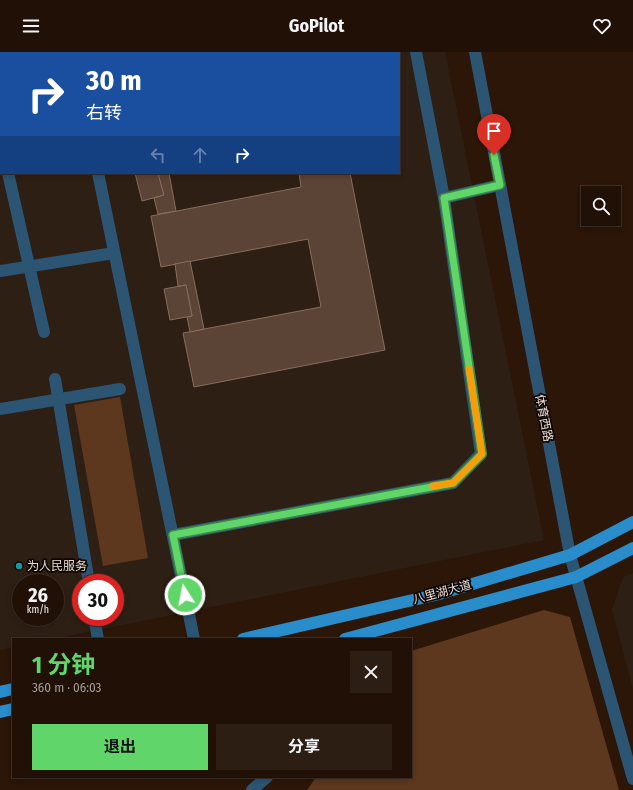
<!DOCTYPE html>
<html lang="zh">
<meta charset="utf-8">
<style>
body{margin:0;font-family:"Fira Sans Condensed","Noto Sans SC",sans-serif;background:#2d1e14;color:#f1f3f6;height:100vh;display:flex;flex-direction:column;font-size:15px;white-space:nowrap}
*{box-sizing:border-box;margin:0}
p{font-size:13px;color:#a29d9b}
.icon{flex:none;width:22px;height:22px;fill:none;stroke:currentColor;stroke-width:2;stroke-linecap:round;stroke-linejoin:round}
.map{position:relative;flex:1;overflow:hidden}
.side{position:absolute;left:12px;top:586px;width:400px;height:140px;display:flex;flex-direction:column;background:#201006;border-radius:0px;box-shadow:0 2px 6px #0003,0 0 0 1px #3d3028}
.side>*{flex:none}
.top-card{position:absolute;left:0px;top:0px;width:400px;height:122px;box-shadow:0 2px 6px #0003,0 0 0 1px #3d3028;background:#1a4fa0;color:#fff;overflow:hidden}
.fabs{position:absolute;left:581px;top:134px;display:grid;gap:8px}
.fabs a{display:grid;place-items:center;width:40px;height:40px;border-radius:0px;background:#201006;box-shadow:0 2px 6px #0003,0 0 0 1px #3d3028;font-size:20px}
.speed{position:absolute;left:12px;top:522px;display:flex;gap:8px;font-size:20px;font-weight:700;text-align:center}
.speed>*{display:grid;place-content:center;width:52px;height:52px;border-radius:50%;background:#201006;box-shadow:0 2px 6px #0003,0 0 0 1px #3d3028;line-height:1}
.speed small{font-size:10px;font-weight:400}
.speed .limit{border:6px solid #d22;background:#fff;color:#111}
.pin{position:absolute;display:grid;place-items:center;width:34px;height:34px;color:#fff;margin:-41px -17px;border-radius:50% 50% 50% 0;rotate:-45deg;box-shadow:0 0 4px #0007}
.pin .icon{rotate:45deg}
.me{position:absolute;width:44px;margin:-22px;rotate:349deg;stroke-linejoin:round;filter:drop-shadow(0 0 3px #0008)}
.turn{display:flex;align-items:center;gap:14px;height:84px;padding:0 20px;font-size:18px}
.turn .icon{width:52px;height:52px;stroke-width:2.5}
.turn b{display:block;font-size:28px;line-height:34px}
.lanes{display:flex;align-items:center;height:38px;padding:0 20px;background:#0003;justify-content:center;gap:20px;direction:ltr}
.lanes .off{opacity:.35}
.round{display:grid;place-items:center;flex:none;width:42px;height:42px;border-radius:0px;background:#2d1e14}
.headline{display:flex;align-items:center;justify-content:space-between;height:68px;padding:0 20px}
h1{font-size:24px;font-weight:700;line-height:30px;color:#60d56a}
.action{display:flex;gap:8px;margin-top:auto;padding:8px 20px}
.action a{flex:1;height:46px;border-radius:0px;background:#60d56a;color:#111;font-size:16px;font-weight:700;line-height:46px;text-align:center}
.action a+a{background:#2d1e14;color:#f1f3f6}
header{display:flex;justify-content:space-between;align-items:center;height:52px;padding:0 20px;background:#201006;font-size:18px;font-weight:700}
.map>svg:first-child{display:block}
</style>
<header><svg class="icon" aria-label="menu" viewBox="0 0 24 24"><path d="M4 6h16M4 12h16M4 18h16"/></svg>GoPilot<svg class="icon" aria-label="heart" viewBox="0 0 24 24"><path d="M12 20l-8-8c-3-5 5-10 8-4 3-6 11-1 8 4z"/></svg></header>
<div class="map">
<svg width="633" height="738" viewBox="0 0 633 738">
<rect width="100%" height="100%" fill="#2b1608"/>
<g fill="#2e1f14" fill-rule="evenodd">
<path d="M0,0H445L544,488L53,587H13V595L0,598ZM1,1H399V121H1ZM21,531H55V565H21ZM81,531H115V565H81Z"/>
<polygon points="633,521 633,637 612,557 623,525"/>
</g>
<g fill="#5d371e">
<polygon points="120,345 148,506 103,514 74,353"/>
<polygon points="544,558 570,565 619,738 307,738 310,734 316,725 411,725 411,599"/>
</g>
<g fill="#5b4335" stroke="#876d5d">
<polygon points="135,121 158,121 164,143 142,149"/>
<polygon points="158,121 169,121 176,159 158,162 154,146 164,143"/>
<polygon points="299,121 350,121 385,298 194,335 183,281 321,255 308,187 161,215 151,164 301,135"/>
<polygon points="190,209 204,277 190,280 187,265 192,264 186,233 178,234 175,212"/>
<polygon points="186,233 192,264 170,268 164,237"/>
</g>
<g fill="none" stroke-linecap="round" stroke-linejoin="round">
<g stroke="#2b5572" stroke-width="12">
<polyline points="73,0 73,1"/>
<polyline points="475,0 570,503 633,727"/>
<polyline points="0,85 1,90"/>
<polyline points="8,121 44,280"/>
<polyline points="98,121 194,587"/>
<polyline points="444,146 500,133"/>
<polyline points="0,219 114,201"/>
<polyline points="55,327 89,531"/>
<polyline points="0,357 120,337"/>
<polyline points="173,483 453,431 481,402 444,146 416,0"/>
<polyline points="94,565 98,587"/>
<polyline points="252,738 267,725"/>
</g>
<g stroke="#298ccb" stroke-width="12">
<polyline points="243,587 439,542 570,503 633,470"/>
<polyline points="345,587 576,525 633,496"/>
<polyline points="0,640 13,637"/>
<polyline points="0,660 13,657"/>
</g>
</g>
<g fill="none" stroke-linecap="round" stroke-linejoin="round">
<defs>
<polyline id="route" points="185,543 173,483 453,431 482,402 444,146 500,133 494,103"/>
</defs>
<use href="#route" stroke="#3e8a45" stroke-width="10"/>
<use href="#route" stroke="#60d56a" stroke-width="7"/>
<polyline stroke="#f59e0b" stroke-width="7" points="433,434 453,431 482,402 469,317"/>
</g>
<circle fill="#0f9aa8" stroke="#0c0502" stroke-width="1.5" cx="19" cy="514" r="4"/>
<g text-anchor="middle" stroke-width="3.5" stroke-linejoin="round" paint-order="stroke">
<g font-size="12" fill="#eadbd2" stroke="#0c0502">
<text transform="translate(544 366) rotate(79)" y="4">体育西路</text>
<text transform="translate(442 540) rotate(-15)" y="4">八里湖大道</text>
</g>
<g font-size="12" fill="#eadbd2" stroke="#0c0502" text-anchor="start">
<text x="27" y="518">为人民服务</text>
</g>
</g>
</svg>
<div class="fabs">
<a><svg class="icon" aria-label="search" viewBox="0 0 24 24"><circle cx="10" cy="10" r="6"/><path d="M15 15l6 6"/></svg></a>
</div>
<div class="speed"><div>26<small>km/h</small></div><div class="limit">30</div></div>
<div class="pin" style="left:494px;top:103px;background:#d93025"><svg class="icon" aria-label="arrive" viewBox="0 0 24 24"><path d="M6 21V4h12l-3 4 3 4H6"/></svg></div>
<svg class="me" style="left:185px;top:543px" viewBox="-20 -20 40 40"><circle r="17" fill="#60d56a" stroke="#fff" stroke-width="3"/><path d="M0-11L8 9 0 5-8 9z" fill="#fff"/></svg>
<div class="top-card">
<div class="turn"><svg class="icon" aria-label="right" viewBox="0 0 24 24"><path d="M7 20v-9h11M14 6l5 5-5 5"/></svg><div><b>30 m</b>右转</div></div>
<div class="lanes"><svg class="icon off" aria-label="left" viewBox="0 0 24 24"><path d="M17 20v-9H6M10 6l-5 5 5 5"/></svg><svg class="icon off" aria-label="ahead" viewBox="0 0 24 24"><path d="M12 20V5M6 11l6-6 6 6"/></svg><svg class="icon" aria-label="right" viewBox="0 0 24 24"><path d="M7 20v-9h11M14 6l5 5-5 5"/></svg></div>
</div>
<section class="side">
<div class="headline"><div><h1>1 分钟</h1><p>360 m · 06:03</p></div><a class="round"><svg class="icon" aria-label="close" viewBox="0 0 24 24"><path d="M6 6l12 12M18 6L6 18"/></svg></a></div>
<div class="action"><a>退出</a><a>分享</a></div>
</section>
</div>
